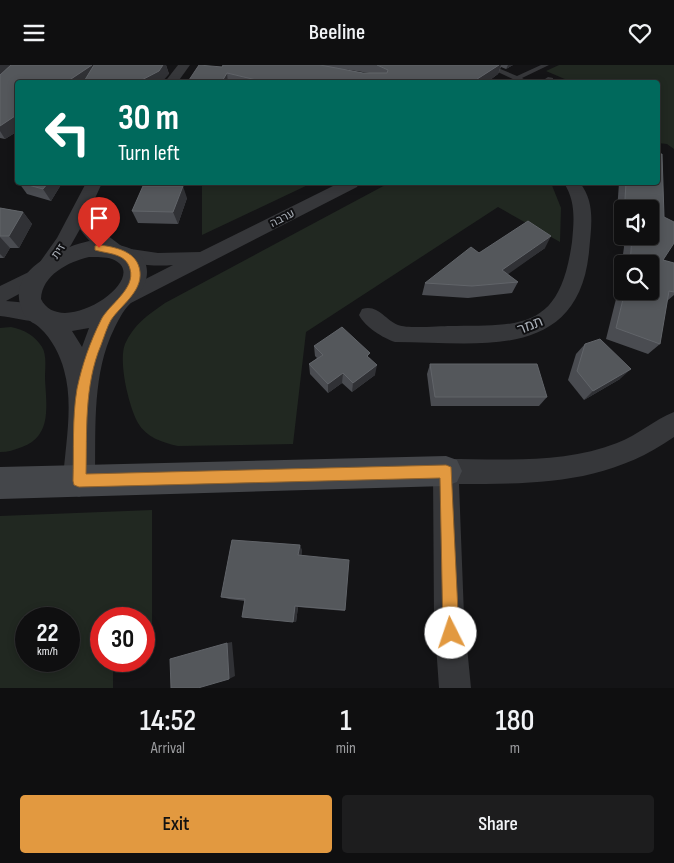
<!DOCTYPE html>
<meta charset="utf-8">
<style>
body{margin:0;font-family:"Sofia Sans Condensed",Heebo,sans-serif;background:#1d1d1e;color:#f1f3f6;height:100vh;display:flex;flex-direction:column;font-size:19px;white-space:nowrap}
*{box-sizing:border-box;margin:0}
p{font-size:16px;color:#9b9c9f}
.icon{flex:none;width:28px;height:28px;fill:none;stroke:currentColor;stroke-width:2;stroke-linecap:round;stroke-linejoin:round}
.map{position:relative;height:623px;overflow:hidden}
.drawer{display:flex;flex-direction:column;background:#0f0f10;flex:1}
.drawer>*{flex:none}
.banner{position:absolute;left:15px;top:15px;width:645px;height:105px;border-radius:5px;box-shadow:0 2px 8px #0003,0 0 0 1px #2f2f30;background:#00695c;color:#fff;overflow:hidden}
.tools{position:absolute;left:614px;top:135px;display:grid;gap:10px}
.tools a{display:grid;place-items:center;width:45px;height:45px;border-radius:5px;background:#0f0f10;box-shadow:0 2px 8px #0003,0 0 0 1px #2f2f30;font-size:25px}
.speed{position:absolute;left:15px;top:542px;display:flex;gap:10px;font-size:25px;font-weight:700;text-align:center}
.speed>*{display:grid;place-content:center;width:65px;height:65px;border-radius:50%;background:#0f0f10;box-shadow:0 2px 8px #0003,0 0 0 1px #2f2f30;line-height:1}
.speed small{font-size:12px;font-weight:400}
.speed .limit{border:8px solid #d22;background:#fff;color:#111}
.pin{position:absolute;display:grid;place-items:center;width:42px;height:42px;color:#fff;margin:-51px -21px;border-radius:50% 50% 50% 0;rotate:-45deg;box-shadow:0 0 5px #0007}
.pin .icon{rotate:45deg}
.me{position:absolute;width:55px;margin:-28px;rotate:356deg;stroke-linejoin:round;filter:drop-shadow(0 0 4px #0008)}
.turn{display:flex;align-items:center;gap:18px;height:105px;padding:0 20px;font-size:22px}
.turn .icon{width:65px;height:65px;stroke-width:2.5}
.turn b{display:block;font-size:35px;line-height:42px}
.eta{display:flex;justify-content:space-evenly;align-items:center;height:85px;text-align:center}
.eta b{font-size:30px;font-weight:600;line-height:35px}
.action{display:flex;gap:10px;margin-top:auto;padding:10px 20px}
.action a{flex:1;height:58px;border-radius:5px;background:#e29940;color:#111;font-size:20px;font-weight:600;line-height:58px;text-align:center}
.action a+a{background:#1d1d1e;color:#f1f3f6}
header{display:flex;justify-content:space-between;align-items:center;height:65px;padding:0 20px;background:#0f0f10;font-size:22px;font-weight:600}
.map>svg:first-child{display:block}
</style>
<header><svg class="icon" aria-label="menu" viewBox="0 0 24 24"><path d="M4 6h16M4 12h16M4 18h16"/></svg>Beeline<svg class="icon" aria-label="heart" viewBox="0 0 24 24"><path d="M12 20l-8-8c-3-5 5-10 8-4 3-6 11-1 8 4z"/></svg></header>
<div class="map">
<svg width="674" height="623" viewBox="0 0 674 623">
<rect width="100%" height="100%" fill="#141416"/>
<g fill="#212821" fill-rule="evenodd">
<polygon points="559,0 674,0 674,84 667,79 658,78 658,18 564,17 567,15 546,6"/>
<polygon points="202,118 312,118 202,170"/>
<path d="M389,118H551L561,143L560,177L498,142L306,267L293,379L178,381C163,378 146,372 138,358C129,342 118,297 125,279C133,260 149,249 165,238Z"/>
<path d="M11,262C25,265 34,270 42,282C47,290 45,304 45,313C46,339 53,371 22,382C14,385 8,387 0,387V263Z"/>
<path d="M152,445V585L144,587V554H101V596H119L113,598V623H0V451ZM26,554H69V596H26Z"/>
</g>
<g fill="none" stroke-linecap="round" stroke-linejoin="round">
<polygon fill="#36373a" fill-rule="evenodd" points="483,0 491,0 517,11 541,0 549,0 522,13 531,18 521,18"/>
<g fill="#36373a" fill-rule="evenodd">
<polygon points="178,0 190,0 177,18 164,18"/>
<polygon points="548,12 553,13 553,18 539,18"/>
<path d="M86,118H102L91,142L94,156L99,164L124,183L158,188L200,187L339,118H359L357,122L125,241L118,238L115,233L118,228L173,200C139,203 99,194 80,164L71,180L45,215L6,236L29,238L47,244L50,250L47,256C37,259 13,252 0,251V221L35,204L57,173Z"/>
<path d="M564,118H580C596,138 591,163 589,187C578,298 476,277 395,277C383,273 365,262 359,250L362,244C378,239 384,254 398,260C408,264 439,261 451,261C526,261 560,262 572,177C574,155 576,137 564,118Z"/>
<path d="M674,347V372C607,419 538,419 459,419L464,551L471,623H439L434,551L433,406L437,397L446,394C502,394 564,399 617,378C638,370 654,355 674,347Z"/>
</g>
<path fill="#36373a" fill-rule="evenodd" d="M89,176C109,178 147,179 147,207C147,224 133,234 124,246C119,253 114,264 110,273C92,317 96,369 95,416L90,427L79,432L68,427L63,416C65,381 74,340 64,305C60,290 52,274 40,263C35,258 29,257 25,251C0,208 56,184 89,176ZM89,192C96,192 106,192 112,194C156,211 61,276 41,234C42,210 68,197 89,192ZM89,263L82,282L72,266Z"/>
<polygon fill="#44464a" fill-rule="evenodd" points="446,391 457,395 462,406 457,417 446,421 0,434 0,402"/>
</g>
<g fill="#4a4c51" fill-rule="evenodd">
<polygon points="0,0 166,0 169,9 18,18 18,66 5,74 0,73 0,10 9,2 0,9"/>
<path d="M223,0H513L506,4L501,2L498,9L486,18H187L222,2ZM343,4L369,8H363Z"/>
<polygon points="19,118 62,118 51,136 27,129"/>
<path d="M619,118H658L663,195L674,198V230L667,236L660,279L648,289L606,274L618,226L624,182L617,146ZM622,144H650V171H622ZM622,199H650V226H622Z"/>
<polygon points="187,133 178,159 138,158 132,146"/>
<polygon points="0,143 23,147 32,159 19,183 10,183 4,193 0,193"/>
<polygon points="545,183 507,209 518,217 512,228 468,233 422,230 425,218 479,188"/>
<polygon points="585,279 620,314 584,335 568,315 576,289"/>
<polygon points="314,281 370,293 375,310 352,327 342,318 328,328 310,309 309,299 317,293 315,291"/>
<polygon points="430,299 547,332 539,341 431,341 427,309"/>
<polygon points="302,485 301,491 345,545 345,546 298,542 296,557 245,536 229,534 221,532"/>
</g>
<g fill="#303135">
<polygon points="0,0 11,0 0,9"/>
<polygon points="92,0 98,0 88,18 65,18"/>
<polygon points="163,0 166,0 169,9 162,17 136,18"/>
<polygon points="499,0 501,0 498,9 486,18 471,18"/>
<polygon points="508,0 513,0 506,4"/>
<polygon points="227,8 228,18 221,18"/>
<polygon points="18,49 18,66 5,74 0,66 0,61"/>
<polygon points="48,118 62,118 51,136 43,124"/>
<polygon points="183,121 187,133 178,159 173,147"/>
<polygon points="23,147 32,159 19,183 9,171"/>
<polygon points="551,171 545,183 497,217 502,205"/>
<polygon points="0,172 10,183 4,193 0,189"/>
<polygon points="377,300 375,310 352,327 353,318"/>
<polygon points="631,304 620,314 584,335 593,326"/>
<polygon points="343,308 342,318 328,328 328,319"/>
<polygon points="300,480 302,485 301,495 298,490"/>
<polygon points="295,541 298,542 296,557 293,557"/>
<polygon points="232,577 235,611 229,614 227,578"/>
</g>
<g fill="#54575b" stroke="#616469">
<polygon points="11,0 92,0 65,18 18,18 18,49 0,61 0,10"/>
<polygon points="94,0 163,0 159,6 136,18 83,18"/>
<polygon points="199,0 222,2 223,0 320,0 363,8 387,8 388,5 377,0 499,0 471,18 269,18 227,8 221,18 187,18"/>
<polygon points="658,89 662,89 664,152 674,157 674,178 663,195 674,198 674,227 669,226 660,279 616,263 625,226 650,226 650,199 630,199 632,171 650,171 650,144 627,144 625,134 626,118 658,118"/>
<polygon points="21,118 48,118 43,124"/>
<polygon points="143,121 183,121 173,147 132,146"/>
<polygon points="0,143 23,147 9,171 0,171"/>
<polygon points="528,156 551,171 502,205 518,217 472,221 425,218 471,182 479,188"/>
<polygon points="342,262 370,288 367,291 377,300 353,318 343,308 328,319 309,299 323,290 314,281"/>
<polygon points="600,274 631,304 593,326 577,306 585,279"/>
<polygon points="430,299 537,299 547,332 435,332"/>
<polygon points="232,475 300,480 298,490 349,495 345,545 295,541 293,557 242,552 245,534 221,532"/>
<polygon points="227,578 229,614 198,623 171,623 170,594"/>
</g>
<path fill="#e29940" stroke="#93632a" d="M99,180C115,182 138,186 140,207C142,227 121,240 111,255C107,262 104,272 101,280C84,320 87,367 86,409L446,400L451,402L459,568L456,574L451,576L445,574L443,568L440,413L79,422L74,420L73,416C74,386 72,353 77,324C82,300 90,277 101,255C108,240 136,224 130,204C126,188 108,189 95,185V181Z"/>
<g text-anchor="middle" stroke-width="4" stroke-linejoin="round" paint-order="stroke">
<g font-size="12" fill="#a7adb5" stroke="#0f0f11">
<text transform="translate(282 153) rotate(-27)" y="4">ערבה</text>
<text transform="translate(58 186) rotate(-55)" y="4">זית</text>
</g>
<g font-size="15" fill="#a7adb5" stroke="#0f0f11">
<text transform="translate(530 260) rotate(-22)" y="5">תמר</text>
</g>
</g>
</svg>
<div class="tools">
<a><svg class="icon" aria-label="sound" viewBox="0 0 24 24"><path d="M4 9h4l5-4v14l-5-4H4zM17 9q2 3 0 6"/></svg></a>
<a><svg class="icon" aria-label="search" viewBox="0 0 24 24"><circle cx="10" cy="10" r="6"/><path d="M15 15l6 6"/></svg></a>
</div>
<div class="speed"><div>22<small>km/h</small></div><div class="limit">30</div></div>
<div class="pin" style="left:99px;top:183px;background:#d93025"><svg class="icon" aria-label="arrive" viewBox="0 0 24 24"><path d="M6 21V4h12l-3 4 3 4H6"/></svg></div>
<svg class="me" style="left:451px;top:568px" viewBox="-20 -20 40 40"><circle r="19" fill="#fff"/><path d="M0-13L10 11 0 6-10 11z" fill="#e29940"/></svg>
<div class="banner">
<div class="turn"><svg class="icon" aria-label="left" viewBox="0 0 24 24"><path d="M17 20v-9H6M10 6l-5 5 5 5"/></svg><div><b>30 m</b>Turn left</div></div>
</div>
</div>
<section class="drawer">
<div class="eta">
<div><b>14:52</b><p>Arrival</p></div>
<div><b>1</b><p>min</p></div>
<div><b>180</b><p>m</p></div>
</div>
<div class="action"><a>Exit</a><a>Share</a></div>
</section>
